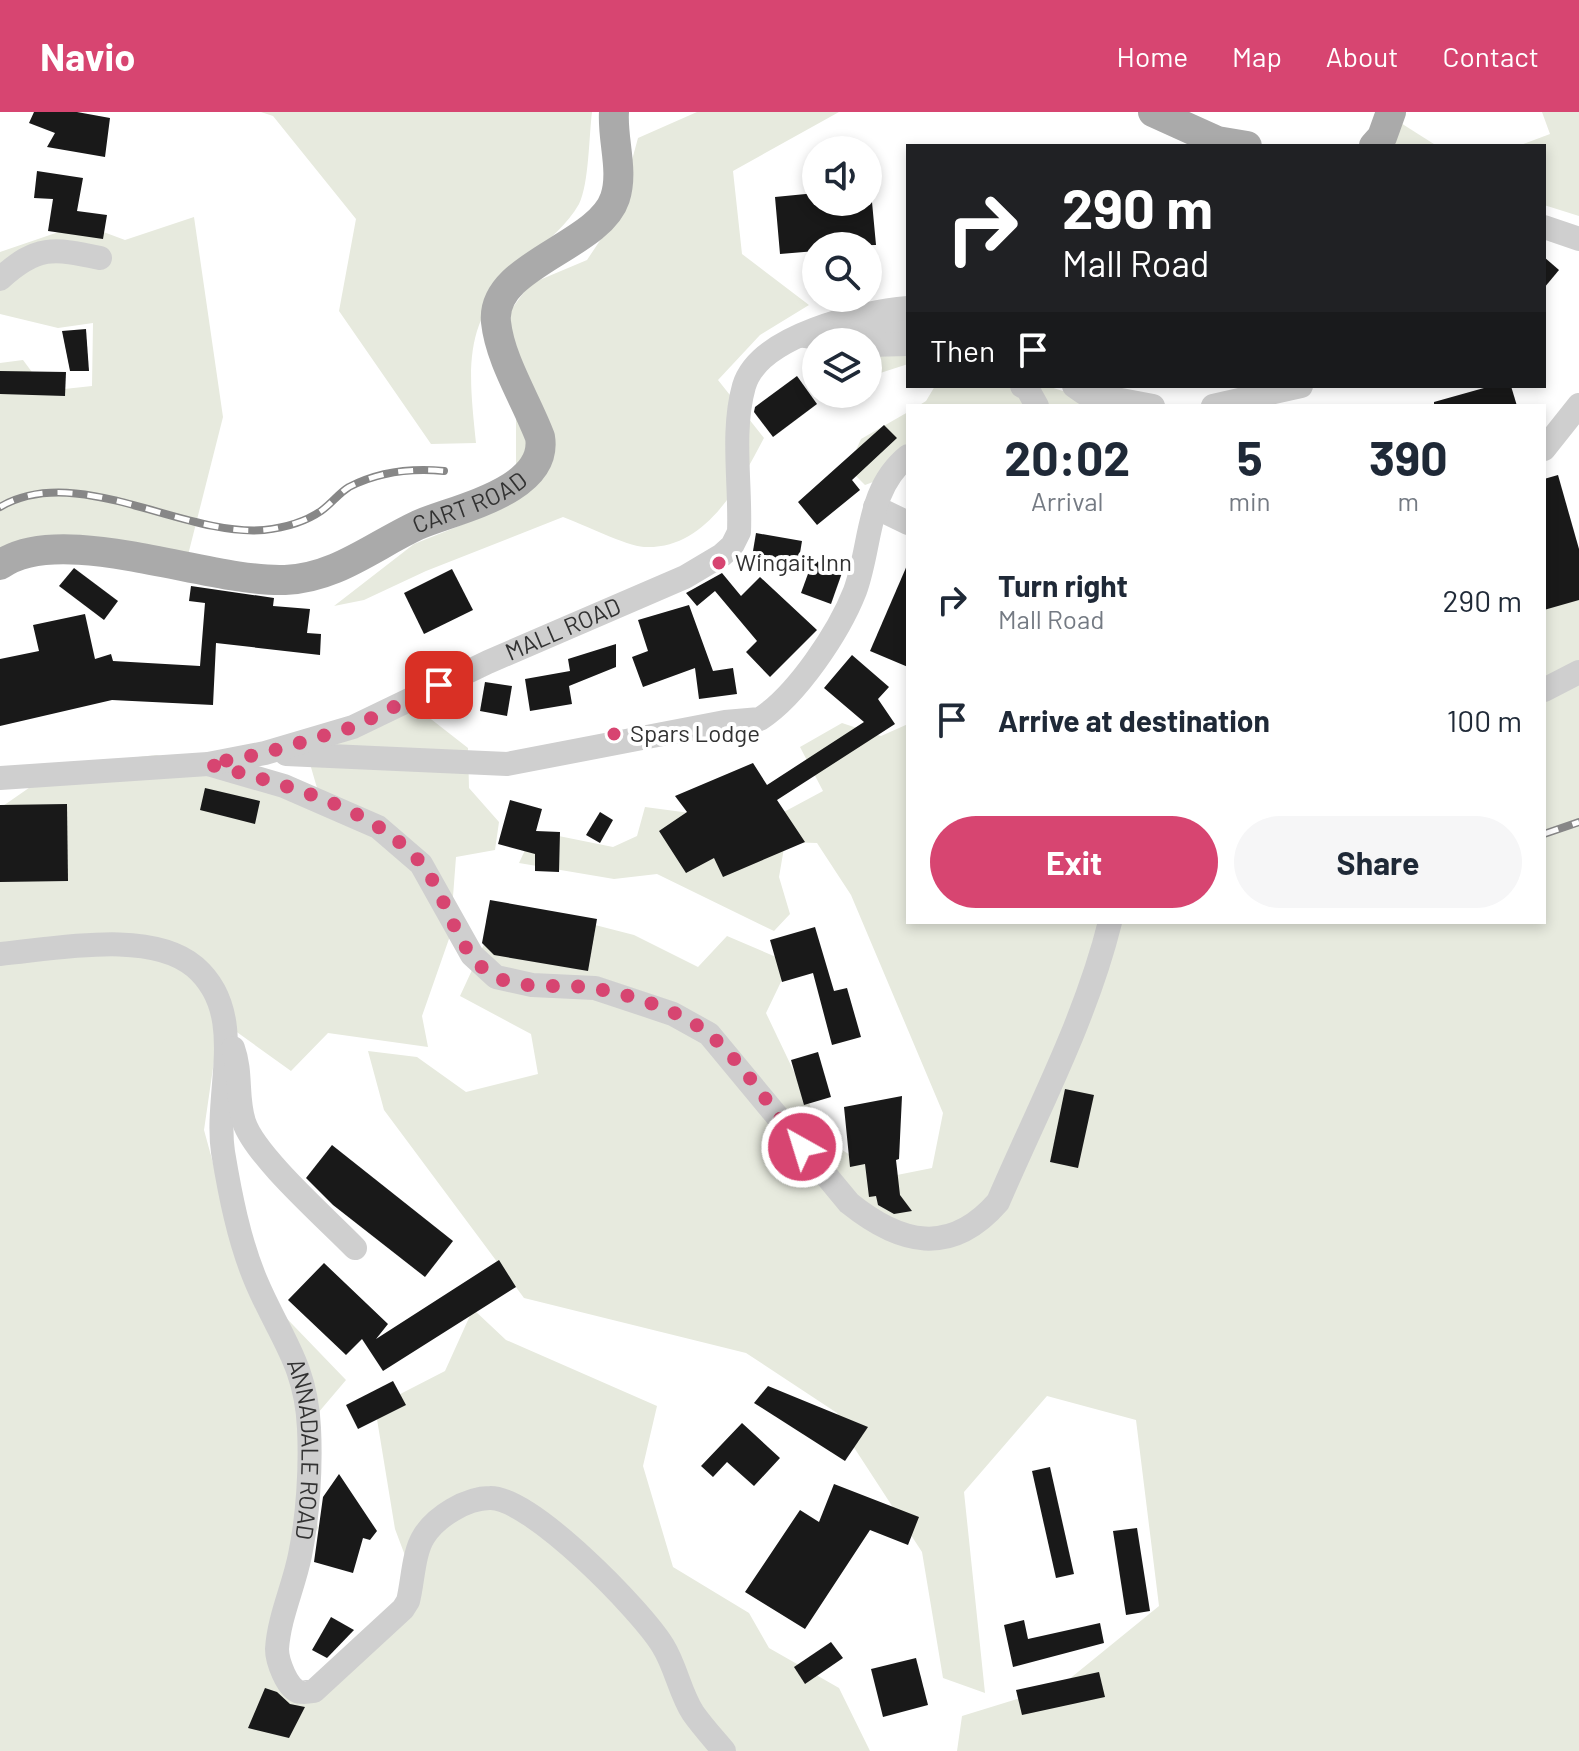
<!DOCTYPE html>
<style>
body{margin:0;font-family:Barlow,sans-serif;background:#f6f6f7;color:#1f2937;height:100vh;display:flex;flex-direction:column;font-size:30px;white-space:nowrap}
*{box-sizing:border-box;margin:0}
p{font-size:26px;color:#747a83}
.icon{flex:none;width:44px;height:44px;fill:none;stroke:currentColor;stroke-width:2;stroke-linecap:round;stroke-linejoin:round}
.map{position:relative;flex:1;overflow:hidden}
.details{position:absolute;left:906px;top:292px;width:640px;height:520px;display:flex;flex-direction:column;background:#fff;border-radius:0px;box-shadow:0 4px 12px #0003}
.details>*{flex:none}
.hud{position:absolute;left:906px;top:32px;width:640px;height:244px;border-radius:0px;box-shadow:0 4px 12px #0003;background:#202124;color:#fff;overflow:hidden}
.tools{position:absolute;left:802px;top:24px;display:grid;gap:16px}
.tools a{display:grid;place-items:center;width:80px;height:80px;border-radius:50%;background:#fff;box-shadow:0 4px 12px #0003;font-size:40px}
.pin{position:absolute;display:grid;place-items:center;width:68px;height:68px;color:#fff;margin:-34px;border-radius:16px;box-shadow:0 4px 12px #0006}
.me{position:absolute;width:88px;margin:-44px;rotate:321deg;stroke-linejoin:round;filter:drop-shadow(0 0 6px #0008)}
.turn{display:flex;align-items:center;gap:28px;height:168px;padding:0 24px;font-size:36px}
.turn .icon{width:104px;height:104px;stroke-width:2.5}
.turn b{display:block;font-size:56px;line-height:68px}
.then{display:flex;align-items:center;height:76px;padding:0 24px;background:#0003;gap:16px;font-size:30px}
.eta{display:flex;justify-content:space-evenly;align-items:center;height:136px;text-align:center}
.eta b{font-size:48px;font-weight:700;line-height:56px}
.button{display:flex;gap:16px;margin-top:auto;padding:16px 24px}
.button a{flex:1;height:92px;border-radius:48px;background:#d74571;color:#fff;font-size:32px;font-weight:700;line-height:92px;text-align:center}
.button a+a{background:#f6f6f7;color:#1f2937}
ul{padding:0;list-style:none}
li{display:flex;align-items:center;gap:24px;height:120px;padding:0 24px}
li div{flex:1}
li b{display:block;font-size:30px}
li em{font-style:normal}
header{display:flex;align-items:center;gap:48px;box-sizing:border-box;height:112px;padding:0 40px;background:#d74571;color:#fff}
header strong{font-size:38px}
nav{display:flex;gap:44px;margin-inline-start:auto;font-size:28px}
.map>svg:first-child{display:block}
</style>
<header>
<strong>Navio</strong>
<nav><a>Home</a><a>Map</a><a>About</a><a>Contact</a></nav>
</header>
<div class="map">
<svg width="1579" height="1639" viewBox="0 0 1579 1639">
<rect width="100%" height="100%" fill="#fff"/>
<g fill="#e7eade">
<path d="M261,0H592C589,23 589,72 579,92C566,115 543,132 524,150C462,208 468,253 476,331L431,332L339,199L356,107L273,4Z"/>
<path d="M697,0H839L733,59L742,142L809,193L760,223L718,268L764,326C739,373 706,438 644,435C627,434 582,412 563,405L426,459L364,488L334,494L414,432L494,400L516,377V303L500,213L530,172L587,148L617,103L638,26Z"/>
<polygon points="1542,0 1579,0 1579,104 1544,93 1544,34 1518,34 1550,22"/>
<polygon points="1385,1 1437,34 1368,34"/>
<polygon points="194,105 223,305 187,447 0,440 0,251 23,248 46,279 92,274 93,211 58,216 0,202 0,140 82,112 125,128"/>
<polygon points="908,226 908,252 868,265 868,230"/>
<polygon points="935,274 1047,274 1111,294 918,294 926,289"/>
<polygon points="908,300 908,357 865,373 848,356 861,327"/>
<polygon points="1544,451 1579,453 1579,1639 957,1639 962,1604 1062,1573 1159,1494 1136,1308 1047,1284 964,1380 985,1581 943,1566 922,1440 855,1337 837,1301 746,1241 524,1186 384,998 368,939 417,945 466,980 538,962 531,922 460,884 491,817 564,805 634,823 698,855 727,824 790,851 766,901 827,1029 887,1065 932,1056 943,1001 851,783 817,731 785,730 779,765 790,802 774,819 657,762 614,767 519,751 534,719 613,735 637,724 645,695 690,701 752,717 823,679 800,635 842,611 881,624 908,612 908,810 1544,810"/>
<polygon points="404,586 468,636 469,676 499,710 495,738 456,745 450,824 422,904 428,935 328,921 291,959 220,908 204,1018 243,1161 346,1268 301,1321 318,1416 282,1471 291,1583 421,1486 395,1417 375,1295 445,1259 473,1197 506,1228 657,1294 643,1354 673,1455 749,1501 769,1536 839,1576 870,1639 0,1639 0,696 62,653 157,643 322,693 308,645"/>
</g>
<g fill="#191919">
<polygon points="34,0 77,0 110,6 105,45 47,35 55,21 29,11"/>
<polygon points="37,59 83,66 77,99 107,103 103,127 48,119 53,87 34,86"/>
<polygon points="816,81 816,90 872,90 876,133 816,134 816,139 780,142 775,85"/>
<polygon points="1544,145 1559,158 1544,176"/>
<polygon points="86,217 89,259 70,259 62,219"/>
<polygon points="0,259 66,260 65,284 0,282"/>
<polygon points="797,264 817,292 773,325 754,300 755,295"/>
<polygon points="1491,274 1511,274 1517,294 1434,294 1434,290"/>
<polygon points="884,313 897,326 852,368 860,378 817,413 798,390"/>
<polygon points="1558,363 1579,437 1579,488 1544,498 1544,367"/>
<polygon points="756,421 802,429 798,453 752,445"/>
<polygon points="813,448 843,458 831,492 801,481"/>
<polygon points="908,451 908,555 870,539"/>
<polygon points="74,456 118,489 104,508 59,474"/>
<polygon points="452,457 473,498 424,522 404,481"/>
<polygon points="722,461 741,484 760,465 817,518 770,565 746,540 757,529 715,479 697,494 686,481"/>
<polygon points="191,474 274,486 273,494 310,497 307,521 321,522 320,543 216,531 213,593 112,588 0,614 0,547 39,539 33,513 85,502 95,547 111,542 113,549 200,554 205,491 189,489"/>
<polygon points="689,493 713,559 733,556 737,582 699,587 695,556 643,575 632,545 648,539 638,508"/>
<polygon points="616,532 616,555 569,574 572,592 530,599 525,567 570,559 568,547"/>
<polygon points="852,543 889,575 878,587 895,612 777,688 805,730 723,765 714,746 686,761 659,719 687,700 675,684 753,651 767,673 864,610 824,576"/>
<polygon points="485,570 512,574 507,604 480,599"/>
<polygon points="205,676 260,689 255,712 200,698"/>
<polygon points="510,688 542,697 536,719 560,720 559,760 535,759 535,742 498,732"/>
<polygon points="67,692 68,769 0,770 0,693"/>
<polygon points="600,700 613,708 600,731 586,723"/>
<polygon points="490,788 597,807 588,859 494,843 482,831"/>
<polygon points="815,815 834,879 847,876 861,925 832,933 813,861 782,870 770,828"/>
<polygon points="818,940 831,985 804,993 791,948"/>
<polygon points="1065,977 1094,983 1078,1056 1050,1050"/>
<polygon points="902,984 899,1047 896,1048 900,1083 912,1099 894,1102 878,1093 876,1084 869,1085 865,1052 850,1055 844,995"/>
<polygon points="332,1033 453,1129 425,1165 333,1093 306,1066"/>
<polygon points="499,1148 516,1175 383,1259 362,1227 346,1243 288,1188 324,1151 388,1212 376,1227"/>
<polygon points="393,1269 406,1293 358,1317 346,1293"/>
<polygon points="768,1274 868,1315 845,1349 754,1291"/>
<polygon points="742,1311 780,1346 754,1374 727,1350 713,1365 701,1354"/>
<polygon points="1050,1355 1074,1462 1056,1466 1032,1359"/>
<polygon points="339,1362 377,1419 370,1428 363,1426 353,1461 314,1450 323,1385"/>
<polygon points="834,1372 919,1405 908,1433 870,1418 805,1517 745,1480 800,1398 819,1410"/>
<polygon points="1137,1416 1150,1499 1126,1503 1113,1419"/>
<polygon points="331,1505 354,1518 327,1546 312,1538"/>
<polygon points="1024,1508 1028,1527 1100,1511 1104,1531 1013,1555 1004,1513"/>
<polygon points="831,1530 843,1546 805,1572 794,1555"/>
<polygon points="916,1546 928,1593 883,1605 871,1557"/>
<polygon points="1099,1560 1105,1585 1022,1603 1016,1578"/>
<polygon points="265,1576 277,1580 290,1592 305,1595 289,1626 248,1616"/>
</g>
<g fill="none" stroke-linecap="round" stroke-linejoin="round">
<g stroke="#cfcfcf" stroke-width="24">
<polyline points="1544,115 1579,127"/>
<path d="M0,167C37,133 53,136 100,146"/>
<polyline points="859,210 908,216"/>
<polyline points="804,224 845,230"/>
<polyline points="868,233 908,232"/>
<polyline points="1022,274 1027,276 1037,294"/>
<polyline points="1074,274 1084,281 1153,294"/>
<polyline points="1213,294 1301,274"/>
<polyline points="1544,337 1579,293"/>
<polyline points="875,395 908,411"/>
<polyline points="1544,578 1579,560"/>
<path d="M286,642L507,652L725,610L760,607C797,583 839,520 855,479C872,432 866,378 908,344"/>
<path d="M208,652L284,674L378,715L421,752L472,843L496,865L532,873L595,876L673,902L709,922L849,1091C900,1132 950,1145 998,1090C1037,999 1086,907 1110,810"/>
<path id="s1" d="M0,666L208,652L265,641L353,615L488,550L685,465L722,443L732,434L739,420C741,373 731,320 744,274C759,223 862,200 908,196"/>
<path id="s2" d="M0,842C55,837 151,817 195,855C249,902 214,979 223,1040C230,1082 239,1129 256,1169C279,1224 306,1251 309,1316C311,1356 308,1404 300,1443C294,1474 279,1505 277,1537C277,1548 287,1578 300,1580C301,1581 314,1579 314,1579L403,1497L408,1489C413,1470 413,1441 424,1424C436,1405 466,1386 490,1386C531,1385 642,1499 663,1534C676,1555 680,1581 693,1601C702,1614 714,1627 724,1639"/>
<path d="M233,936C242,961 236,985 244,1010C255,1044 327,1107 355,1136"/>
</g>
<g stroke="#aaa" stroke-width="30">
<polyline points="1153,0 1217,29 1247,34"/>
<polyline points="1374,34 1382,25 1391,0"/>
<path id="s3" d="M0,453C60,409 209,471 285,468C336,466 373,434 418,413C455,397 549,379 540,325C526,288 500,248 496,210C490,153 599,135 615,86C624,59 612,27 614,0"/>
</g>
<defs>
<g id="rail">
<path d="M0,395C77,350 183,425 264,418C283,416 305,410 321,399C331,392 339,381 349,375C378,360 412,356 444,359"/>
<polyline points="1544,722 1579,710"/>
</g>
</defs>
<use href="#rail" stroke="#878787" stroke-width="8"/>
<use href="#rail" stroke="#fff" stroke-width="5" stroke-dasharray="15" stroke-linecap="butt"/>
</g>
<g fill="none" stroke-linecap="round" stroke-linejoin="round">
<path stroke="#d74571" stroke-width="14" stroke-dasharray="0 25.2" d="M439,573L353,615L265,641L208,652C280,672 369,692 420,750C449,784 455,844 496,865C524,879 562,871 592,876C630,882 680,898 710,923C741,948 775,1002 802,1035"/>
</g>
<g fill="#d74571" stroke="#fff" stroke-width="3">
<circle cx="719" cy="451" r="8"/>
<circle cx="614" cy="622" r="8"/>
</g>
<g text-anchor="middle" stroke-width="8" stroke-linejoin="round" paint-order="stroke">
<g font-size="24" fill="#323232" stroke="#fff">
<text dy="8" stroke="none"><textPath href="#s3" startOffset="492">CART ROAD</textPath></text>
<text dy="8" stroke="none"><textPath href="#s1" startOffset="590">MALL ROAD</textPath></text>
<text dy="8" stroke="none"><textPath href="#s2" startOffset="706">ANNADALE ROAD</textPath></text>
</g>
<g font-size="24" fill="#323232" stroke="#fff" text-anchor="start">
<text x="735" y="459">Wingait Inn</text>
<text x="630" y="630">Spars Lodge</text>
</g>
</g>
</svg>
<div class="tools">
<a><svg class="icon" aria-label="sound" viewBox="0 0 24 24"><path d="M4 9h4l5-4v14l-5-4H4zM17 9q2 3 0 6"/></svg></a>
<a><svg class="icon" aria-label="search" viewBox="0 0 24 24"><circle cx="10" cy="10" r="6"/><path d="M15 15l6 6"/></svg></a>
<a><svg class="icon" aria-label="layers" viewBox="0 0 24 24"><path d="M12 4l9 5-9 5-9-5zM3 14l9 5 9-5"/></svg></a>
</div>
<div class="pin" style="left:439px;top:573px;background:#d93025"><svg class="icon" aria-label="arrive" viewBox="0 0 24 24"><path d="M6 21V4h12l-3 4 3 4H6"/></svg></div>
<svg class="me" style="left:802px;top:1035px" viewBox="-20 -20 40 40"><circle r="17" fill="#d74571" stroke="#fff" stroke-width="3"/><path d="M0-11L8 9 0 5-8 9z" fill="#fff"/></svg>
<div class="hud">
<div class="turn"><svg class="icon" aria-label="right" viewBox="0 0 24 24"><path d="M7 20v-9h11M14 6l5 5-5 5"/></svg><div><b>290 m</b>Mall Road</div></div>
<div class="then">Then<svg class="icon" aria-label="arrive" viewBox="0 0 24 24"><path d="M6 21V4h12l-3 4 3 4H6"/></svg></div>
</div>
<section class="details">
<div class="eta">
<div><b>20:02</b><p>Arrival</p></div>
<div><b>5</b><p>min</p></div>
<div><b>390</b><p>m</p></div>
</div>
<ul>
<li><svg class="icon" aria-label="right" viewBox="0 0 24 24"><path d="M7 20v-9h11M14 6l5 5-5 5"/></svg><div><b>Turn right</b><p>Mall Road</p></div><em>290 m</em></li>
<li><svg class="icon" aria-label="arrive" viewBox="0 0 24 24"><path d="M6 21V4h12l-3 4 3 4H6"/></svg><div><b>Arrive at destination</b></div><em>100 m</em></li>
</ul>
<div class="button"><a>Exit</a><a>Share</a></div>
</section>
</div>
